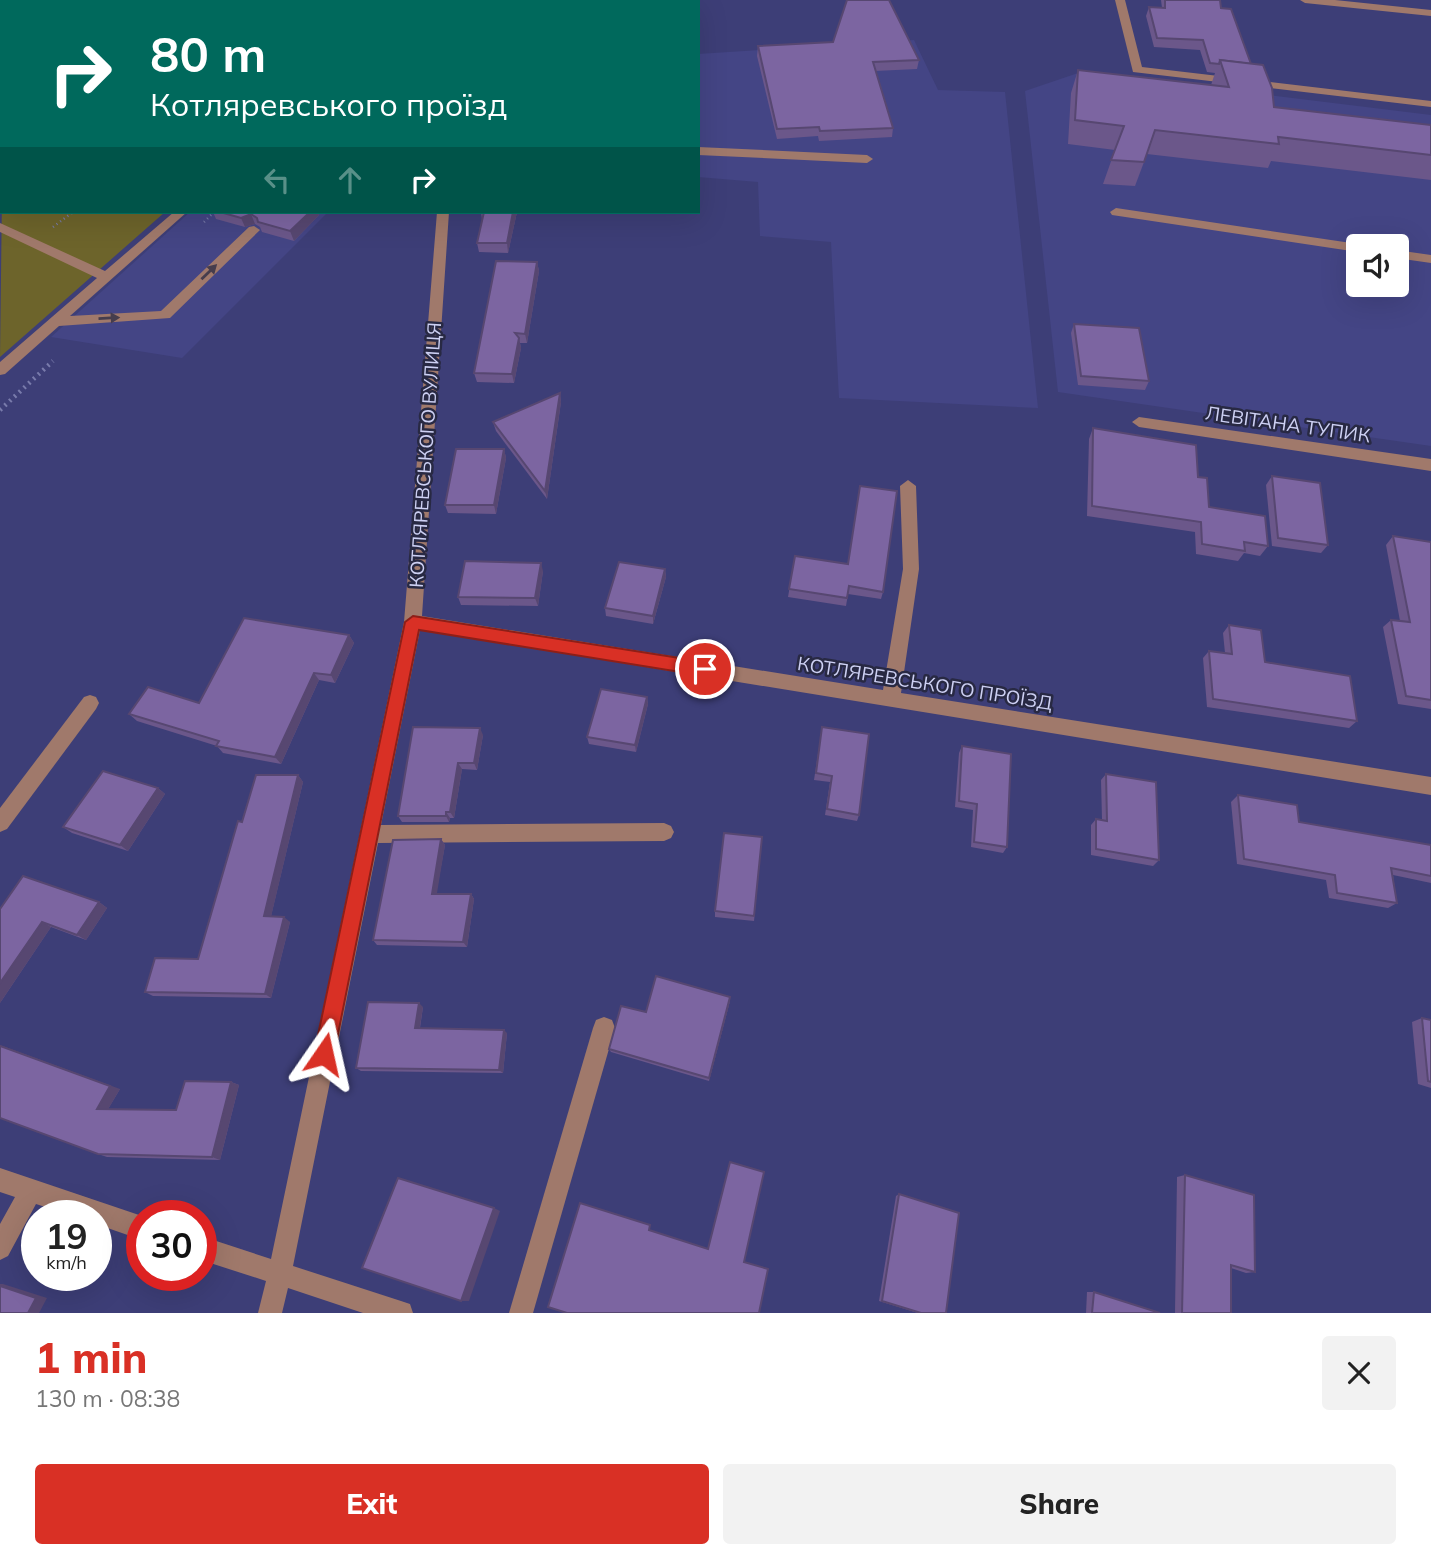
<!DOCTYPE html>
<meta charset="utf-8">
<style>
body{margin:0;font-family:Mulish,sans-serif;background:#f2f2f2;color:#222;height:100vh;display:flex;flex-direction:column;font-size:26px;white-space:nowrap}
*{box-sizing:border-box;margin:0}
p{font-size:23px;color:#767676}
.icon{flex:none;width:38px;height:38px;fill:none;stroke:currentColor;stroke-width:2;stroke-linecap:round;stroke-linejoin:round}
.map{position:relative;height:1313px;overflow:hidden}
.side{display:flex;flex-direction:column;background:#fff;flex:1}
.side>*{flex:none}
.banner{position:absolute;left:0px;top:0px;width:700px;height:214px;box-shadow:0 7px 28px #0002;background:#00695c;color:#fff;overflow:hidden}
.fabs{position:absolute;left:1346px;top:234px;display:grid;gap:14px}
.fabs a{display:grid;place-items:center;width:63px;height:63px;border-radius:7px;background:#fff;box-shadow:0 7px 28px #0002;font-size:35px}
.speed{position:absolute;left:21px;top:1200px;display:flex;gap:14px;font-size:35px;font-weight:700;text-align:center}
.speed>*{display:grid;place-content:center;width:91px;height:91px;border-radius:50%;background:#fff;box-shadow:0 7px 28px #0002;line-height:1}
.speed small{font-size:18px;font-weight:400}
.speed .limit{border:10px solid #d22;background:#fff;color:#111}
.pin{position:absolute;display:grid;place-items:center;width:60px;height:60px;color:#fff;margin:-30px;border:4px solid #fff;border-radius:50%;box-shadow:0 2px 7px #0007}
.me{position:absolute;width:77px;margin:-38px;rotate:11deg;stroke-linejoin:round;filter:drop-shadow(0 0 5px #0008)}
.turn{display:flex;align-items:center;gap:24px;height:147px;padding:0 35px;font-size:32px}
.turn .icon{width:91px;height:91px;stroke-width:2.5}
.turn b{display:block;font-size:49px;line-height:60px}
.lanes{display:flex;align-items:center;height:66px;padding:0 35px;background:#0003;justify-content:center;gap:35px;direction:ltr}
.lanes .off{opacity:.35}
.round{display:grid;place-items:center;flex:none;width:74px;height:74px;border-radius:7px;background:#f2f2f2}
.head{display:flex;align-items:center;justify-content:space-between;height:119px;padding:0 35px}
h1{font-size:42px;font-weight:800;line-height:52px;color:#d93025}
.cta{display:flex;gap:14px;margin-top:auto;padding:14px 35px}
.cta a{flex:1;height:80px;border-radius:7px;background:#d93025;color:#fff;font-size:28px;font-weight:800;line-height:80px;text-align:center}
.cta a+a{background:#f2f2f2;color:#222}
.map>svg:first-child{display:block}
</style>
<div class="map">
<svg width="1431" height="1313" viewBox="0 0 1431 1313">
<rect width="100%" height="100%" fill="#3d3e77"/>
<g fill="#444585" fill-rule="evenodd">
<polygon points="914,40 938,90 1005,92 1038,408 839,398 831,242 760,236 758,182 698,177 698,54"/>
<path d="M1081,72L1431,115V446L1058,392L1025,91ZM1358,247H1396V285H1358Z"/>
<polygon points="190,212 328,212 182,358 51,337"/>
</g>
<polygon fill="#6d642b" points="2,194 2,212 165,212 0,357"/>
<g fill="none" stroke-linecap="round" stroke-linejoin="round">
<g stroke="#797bab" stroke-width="2.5" stroke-dasharray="1 3.5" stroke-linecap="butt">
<polyline points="333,2 335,0"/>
<polyline points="204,222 214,212"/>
<polyline points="53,227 73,212"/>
</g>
<polyline stroke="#797bab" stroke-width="4.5" stroke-dasharray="2 4.5" stroke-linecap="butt" points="0,410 53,361"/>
<g fill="#a0796b" fill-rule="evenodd">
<polygon points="410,0 420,0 409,2"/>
<rect x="453" y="0" width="10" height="2"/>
<polygon points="1115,0 1125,0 1142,67 1431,101 1431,107 1133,72"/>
<polygon points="1300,0 1335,0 1431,10 1431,16 1305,3"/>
<polygon points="698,147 867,155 873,159 867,163 698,155"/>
<polygon points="1116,208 1358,244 1364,247 1358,247 1358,252 1112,215 1110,212"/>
<polygon points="174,212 187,212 70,316 161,311 249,227 254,226 260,230 170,318 59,326 5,374 0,375 0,362 97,278 0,232 0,223 105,271"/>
<polygon points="437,212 449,212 422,616 883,690 903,569 900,486 908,480 916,486 919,569 901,693 1431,777 1431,795 420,630 381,825 664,823 671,826 674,832 671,838 664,841 378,843 293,1266 401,1301 410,1304 413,1313 363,1313 288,1288 282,1313 258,1313 266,1281 201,1260 201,1236 271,1259 404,622"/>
<polygon points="1396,250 1431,255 1431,263 1396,258"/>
<polygon points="1139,417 1431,459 1431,471 1139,427 1132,422"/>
<polygon points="90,695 96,697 99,703 96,709 7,829 0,832 0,808 84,697"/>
<polygon points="604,1017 612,1020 615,1028 533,1313 509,1313 593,1028 596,1020"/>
<polygon points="0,1168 142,1216 142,1240 96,1224 96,1216 73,1216 36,1204 8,1256 0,1260 0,1224 15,1197 0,1192"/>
</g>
</g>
<g fill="#6b578a">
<polygon points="1161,0 1220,0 1221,8 1274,107 1431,125 1431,180 1271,161 1268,168 1147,154 1135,186 1103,184 1115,150 1068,144 1071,93 1078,70 1211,85 1215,73 1207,72 1200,50 1154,47 1146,16 1149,7 1162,8"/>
<polygon points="758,46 919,60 917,69 875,71 893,128 892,137 819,141 818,136 777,139 757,56"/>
<polygon points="213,212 318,212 319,215 294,241 262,232 260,227 255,224 245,227 216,219"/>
<polygon points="481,212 517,212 508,253 479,252 477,243 482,220"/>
<polygon points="537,262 539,271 527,343 520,343 521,348 514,383 477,382 474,373"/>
<polygon points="1074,324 1149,381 1145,390 1078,385 1071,333"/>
<polygon points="560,393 561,402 547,499 496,431 493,422"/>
<polygon points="1093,428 1198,477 1209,507 1268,546 1260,556 1244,553 1238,561 1196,554 1195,532 1087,516 1089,439"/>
<polygon points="504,449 506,458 496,514 448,513 445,505"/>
<polygon points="1272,476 1328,545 1321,553 1272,546 1266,485"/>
<polygon points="1393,536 1431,542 1431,709 1398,704 1383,627 1391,620 1400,621 1386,545"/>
<polygon points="795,556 883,592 881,599 848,594 846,606 788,597"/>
<polygon points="665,569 666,577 653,624 606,616 605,608"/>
<polygon points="543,571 538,606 461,605 458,597"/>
<polygon points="1229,625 1265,662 1357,721 1349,728 1207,707 1203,658 1209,651 1225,653 1223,633"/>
<polygon points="349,635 354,643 335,683 319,680 281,764 223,753 217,746 137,721 129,714 199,703"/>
<polygon points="647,697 648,704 636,752 589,744 587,737"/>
<polygon points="822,727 859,815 857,821 825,815 830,782 814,780"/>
<polygon points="483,735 477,770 462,769 454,818 450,818 449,822 402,822 398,816"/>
<polygon points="962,746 1007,847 1003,853 971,847 973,810 955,807 959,753"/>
<polygon points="1106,774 1159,860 1153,866 1091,855 1091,825 1096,819 1102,820 1101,780"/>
<polygon points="298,775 303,782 271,916 290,922 271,998 153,996 145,992 198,959 242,822"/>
<polygon points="158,788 165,794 128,851 72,833 63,827"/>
<polygon points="1238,795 1299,822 1431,845 1431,883 1393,875 1397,903 1388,908 1329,898 1326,880 1237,864 1231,802"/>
<polygon points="762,837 754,921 715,917 715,911"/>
<polygon points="441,839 445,845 436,894 471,894 474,899 467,947 377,945 373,940"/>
<polygon points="23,876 99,902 107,908 86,940 51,927 0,1003"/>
<polygon points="730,1001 709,1081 611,1052 609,1049 646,1012"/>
<polygon points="423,1007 420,1028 507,1033 503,1073 361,1071 356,1068"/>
<polygon points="1422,1018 1431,1020 1431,1088 1418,1084 1412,1022"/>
<polygon points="231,1082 239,1085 220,1160 107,1157 98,1154 0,1118 120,1089 108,1109 176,1110"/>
<polygon points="1185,1175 1255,1272 1246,1273 1231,1268 1231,1313 1175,1313 1177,1177"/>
<polygon points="899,1194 946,1313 918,1313 879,1301 896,1196"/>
<polygon points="1087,1292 1094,1292 1160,1313 1086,1313"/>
</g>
<g fill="#574771">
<polygon points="2,174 2,187 0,188 0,175"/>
<polygon points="310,212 318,212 319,215 294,241 290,231"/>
<polygon points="513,212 517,212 508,253 507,243"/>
<polygon points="251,214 255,224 245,227 241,218"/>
<polygon points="537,262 539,271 527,343 525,334"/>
<polygon points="519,338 521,348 514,383 512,374"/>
<polygon points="560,393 561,402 547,499 545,491"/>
<polygon points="504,449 506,458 496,514 494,505"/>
<polygon points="541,563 543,571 538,606 535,598"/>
<polygon points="665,569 666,577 653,624 653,616"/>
<polygon points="349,635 354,643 335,683 331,675"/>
<polygon points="314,673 319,680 281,764 275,757"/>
<polygon points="647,697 648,704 636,752 635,745"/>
<polygon points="480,728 483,735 477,770 474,763"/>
<polygon points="458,763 462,769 454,818 450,812"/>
<polygon points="298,775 303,782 270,921 264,916"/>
<polygon points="158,788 165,794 128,851 120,845"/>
<polygon points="446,812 450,818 449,822 446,816"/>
<polygon points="441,839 445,845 436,899 432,894"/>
<polygon points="471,894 474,899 467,947 463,942"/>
<polygon points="99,902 107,908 86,940 77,935"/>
<polygon points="284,917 290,922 271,998 265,994"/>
<polygon points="42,922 51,927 0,1003 0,983"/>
<polygon points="730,997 730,1001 709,1081 709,1078"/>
<polygon points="419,1003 423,1007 419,1032 415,1028"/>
<polygon points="504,1030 507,1033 503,1073 499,1070"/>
<polygon points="0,1045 120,1089 107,1111 97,1109"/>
<polygon points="231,1082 239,1085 220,1160 212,1157"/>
<polygon points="494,1208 500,1211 469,1301 461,1301"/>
<polygon points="0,1284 3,1284 47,1298 39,1313 28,1313 0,1286"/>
</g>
<g fill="#7c65a1" stroke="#574771" stroke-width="2">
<polygon points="0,0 261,0 266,2 2,2 2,174 0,175"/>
<polygon points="847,0 889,0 919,60 873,62 893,128 820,131 819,127 777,129 758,46 833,42"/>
<polygon points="1165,0 1220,0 1221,8 1231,9 1251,64 1220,60 1219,64 1210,63 1203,40 1157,38 1149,7 1165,8"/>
<polygon points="1220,60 1263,65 1272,88 1274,107 1431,125 1431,155 1278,137 1279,144 1155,130 1144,162 1111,160 1124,126 1075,120 1078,70 1229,87"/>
<polygon points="220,212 310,212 290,231 258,222 257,218 251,214 241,218"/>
<polygon points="481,212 513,212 507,243 477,243 484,212"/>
<polygon points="496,261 537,262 525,334 515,333 519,338 512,374 474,373"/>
<polygon points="1074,324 1139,328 1149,381 1081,376"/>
<polygon points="560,393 545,491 493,422"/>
<polygon points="1093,428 1196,445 1198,477 1207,478 1209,507 1265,516 1268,546 1244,542 1245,551 1202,544 1201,522 1092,506"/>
<polygon points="456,449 504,449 494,505 445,505"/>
<polygon points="1272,476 1320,483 1328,545 1278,538"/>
<polygon points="860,486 897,491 883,592 849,586 847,598 789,589 795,556 848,564"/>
<polygon points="1393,536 1431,542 1431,700 1406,696 1391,620 1410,622"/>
<polygon points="465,561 541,563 535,598 458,597"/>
<polygon points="619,562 665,569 653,616 605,608"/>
<polygon points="244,618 349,635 331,675 314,673 275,757 216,746 219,741 129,714 148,687 199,703"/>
<polygon points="1229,625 1261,630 1265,662 1350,676 1357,721 1213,699 1209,651 1232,654"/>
<polygon points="601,689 647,697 635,745 587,737"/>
<polygon points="413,727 480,728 474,763 458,763 450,812 446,812 446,816 398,816"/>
<polygon points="822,727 869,734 859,815 827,809 832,776 816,773"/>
<polygon points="962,746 1011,754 1007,847 974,842 977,804 959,801"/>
<polygon points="103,771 158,788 120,845 63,827"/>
<polygon points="1106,774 1156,782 1159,860 1096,849 1096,819 1107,821"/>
<polygon points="256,775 298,775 264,916 284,917 265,994 145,992 155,958 198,959 238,821 242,822"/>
<polygon points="1238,795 1297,805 1299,822 1431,845 1431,876 1391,868 1397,903 1337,893 1335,875 1244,859"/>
<polygon points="724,833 762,837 754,916 715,911"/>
<polygon points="441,839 432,894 471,894 463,942 373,940 393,840"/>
<polygon points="23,876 99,902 77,935 42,922 0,983 0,909"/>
<polygon points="656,976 730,997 709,1078 609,1049 621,1006 646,1012"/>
<polygon points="368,1002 419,1003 415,1028 504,1030 499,1070 356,1068"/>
<polygon points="1422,1018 1431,1020 1431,1082 1428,1081"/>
<polygon points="0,1046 110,1086 97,1109 176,1110 185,1081 231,1082 212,1157 98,1154 0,1118"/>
<polygon points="730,1162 764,1172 744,1262 768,1269 759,1313 567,1313 548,1307 580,1203 650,1225 649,1230 708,1249"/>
<polygon points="1185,1175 1254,1195 1255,1272 1231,1265 1231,1313 1182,1313"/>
<polygon points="398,1178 494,1208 461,1301 362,1268"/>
<polygon points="899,1194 959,1213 946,1313 921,1313 882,1301"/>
<polygon points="0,1286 36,1298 28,1313 0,1313"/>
<polygon points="1094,1292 1160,1313 1092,1313"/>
</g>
<defs><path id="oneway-solid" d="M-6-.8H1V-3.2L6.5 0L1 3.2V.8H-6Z" transform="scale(1.75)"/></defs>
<g fill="#463d4d">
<use href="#oneway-solid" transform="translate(209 272) rotate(-44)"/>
<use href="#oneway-solid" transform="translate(109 318) rotate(-3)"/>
</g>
<polygon fill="#d93025" stroke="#8d1f18" stroke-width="2" points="413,616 705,662 711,664 713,669 711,674 705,676 419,630 334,1054 331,1061 324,1064 317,1061 314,1054 405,622"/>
<g text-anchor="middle" stroke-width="5" stroke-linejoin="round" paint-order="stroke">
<g font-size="19" fill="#cdd0f3" stroke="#282943">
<text transform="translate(1288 424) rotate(8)" y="7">ЛЕВІТАНА ТУПИК</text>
<text transform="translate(425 455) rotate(-86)" y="7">КОТЛЯРЕВСЬКОГО ВУЛИЦЯ</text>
<text transform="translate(925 683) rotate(9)" y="7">КОТЛЯРЕВСЬКОГО ПРОЇЗД</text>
</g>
</g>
</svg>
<div class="fabs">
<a><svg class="icon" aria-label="sound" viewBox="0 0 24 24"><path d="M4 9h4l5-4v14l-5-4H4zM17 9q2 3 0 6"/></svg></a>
</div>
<div class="speed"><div>19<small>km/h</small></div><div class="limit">30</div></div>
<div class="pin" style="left:705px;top:669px;background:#d93025"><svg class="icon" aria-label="arrive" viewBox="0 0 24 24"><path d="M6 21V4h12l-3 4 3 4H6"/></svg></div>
<svg class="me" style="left:324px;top:1054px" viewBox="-20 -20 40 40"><path d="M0-17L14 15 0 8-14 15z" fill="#d93025" stroke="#fff" stroke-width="4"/></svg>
<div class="banner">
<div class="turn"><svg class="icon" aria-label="right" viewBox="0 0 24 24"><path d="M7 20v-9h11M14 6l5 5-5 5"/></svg><div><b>80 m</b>Котляревського проїзд</div></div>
<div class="lanes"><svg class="icon off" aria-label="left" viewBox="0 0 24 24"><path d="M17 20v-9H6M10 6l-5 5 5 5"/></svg><svg class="icon off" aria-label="ahead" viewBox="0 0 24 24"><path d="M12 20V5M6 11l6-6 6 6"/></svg><svg class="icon" aria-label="right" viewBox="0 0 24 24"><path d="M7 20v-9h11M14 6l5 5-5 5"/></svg></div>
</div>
</div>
<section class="side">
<div class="head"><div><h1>1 min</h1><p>130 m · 08:38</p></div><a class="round"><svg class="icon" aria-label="close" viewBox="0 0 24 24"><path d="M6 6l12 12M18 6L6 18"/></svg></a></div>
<div class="cta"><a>Exit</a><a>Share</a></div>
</section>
